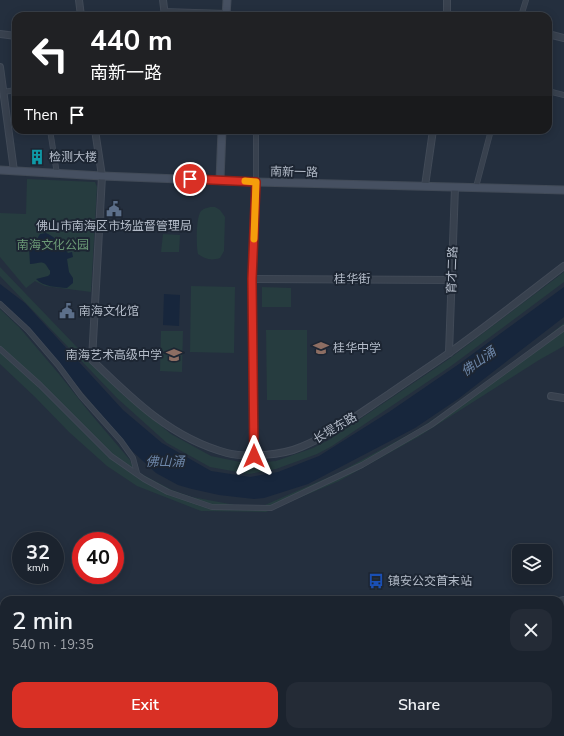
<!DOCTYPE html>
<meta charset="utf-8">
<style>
body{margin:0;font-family:"Nunito Sans","Noto Sans SC",sans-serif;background:#242b36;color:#f1f3f6;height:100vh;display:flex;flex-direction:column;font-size:15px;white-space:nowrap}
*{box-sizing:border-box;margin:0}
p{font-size:13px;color:#a0a4aa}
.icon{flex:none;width:22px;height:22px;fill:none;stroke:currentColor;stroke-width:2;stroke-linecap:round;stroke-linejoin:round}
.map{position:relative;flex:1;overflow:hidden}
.side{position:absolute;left:0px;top:596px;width:564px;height:140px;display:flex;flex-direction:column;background:#1b232e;border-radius:12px 12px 0 0;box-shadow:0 2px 10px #0003,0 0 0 1px #39404a}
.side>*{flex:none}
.guide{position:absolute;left:12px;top:12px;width:540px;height:122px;border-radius:12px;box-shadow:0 2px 10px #0003,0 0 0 1px #39404a;background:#202124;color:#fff;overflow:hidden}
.controls{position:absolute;left:512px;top:544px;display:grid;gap:8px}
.controls a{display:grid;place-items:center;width:40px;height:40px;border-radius:8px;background:#1b232e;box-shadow:0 2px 10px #0003,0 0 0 1px #39404a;font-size:20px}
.speed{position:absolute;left:12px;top:532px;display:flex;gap:8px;font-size:20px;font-weight:700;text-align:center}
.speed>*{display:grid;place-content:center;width:52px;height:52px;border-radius:50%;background:#1b232e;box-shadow:0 2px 10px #0003,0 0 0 1px #39404a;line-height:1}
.speed small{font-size:10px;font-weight:400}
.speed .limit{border:6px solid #d22;background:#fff;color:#111}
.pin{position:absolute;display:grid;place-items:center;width:34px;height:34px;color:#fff;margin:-17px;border:2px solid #fff;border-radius:50%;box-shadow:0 1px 4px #0007}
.me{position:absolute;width:44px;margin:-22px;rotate:0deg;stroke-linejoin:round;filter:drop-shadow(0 0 3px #0008)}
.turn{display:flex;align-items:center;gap:14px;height:84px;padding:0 12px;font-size:18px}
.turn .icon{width:52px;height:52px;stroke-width:2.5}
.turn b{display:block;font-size:28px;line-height:34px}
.then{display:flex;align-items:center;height:38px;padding:0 12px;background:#0003;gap:8px;font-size:15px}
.round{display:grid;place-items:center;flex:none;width:42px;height:42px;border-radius:12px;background:#242b36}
.overview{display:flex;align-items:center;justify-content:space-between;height:68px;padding:0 12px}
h1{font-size:24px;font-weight:600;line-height:30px}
.cta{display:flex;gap:8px;margin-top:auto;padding:8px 12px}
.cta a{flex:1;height:46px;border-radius:12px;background:#d93025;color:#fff;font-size:16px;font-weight:600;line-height:46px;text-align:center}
.cta a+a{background:#242b36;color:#f1f3f6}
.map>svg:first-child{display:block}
</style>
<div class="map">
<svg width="564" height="736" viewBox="0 0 564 736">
<rect width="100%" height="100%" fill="#242f3e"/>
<g fill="#263c3f">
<polygon points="27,179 95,182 97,187 91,292 45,286 35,281 26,288 0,257 0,213 26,214"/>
<path d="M210,207H215L220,210L225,217L224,251L220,258C211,261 205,259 198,254C196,246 196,217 201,211C204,208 207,208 210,207Z"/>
<polygon points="163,234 180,235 179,252 161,252"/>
<polygon points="0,267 121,393 171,434 211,456 250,464 276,461 313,448 329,440 449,359 564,272 564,282 451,366 332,446 317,454 276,469 249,474 210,467 167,443 117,398 0,276"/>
<polygon points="191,286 235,287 234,353 190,352"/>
<polygon points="262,287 291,288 291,307 262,307"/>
<polygon points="0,309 19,327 59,374 90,413 130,460 134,470 172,490 192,497 235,505 252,506 265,505 338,473 417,430 454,406 537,345 564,323 564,346 539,360 418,437 339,481 266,512 201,511 137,486 107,466 69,432 35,397 0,364"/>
<polygon points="266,330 307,330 307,400 267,400"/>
<polygon points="161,331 183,331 182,372 160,371"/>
<rect x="560" y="603" width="4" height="49"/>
<polygon points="16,732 201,732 200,736 16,736"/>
</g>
<g fill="#17263c">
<path d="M46,233C56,237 62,245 68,253L72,252L73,257L67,259L69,272L73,278V283L67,288C56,287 44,287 36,279L48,276L50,274C50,268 51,273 48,268C43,259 39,264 30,264L29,247L30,246L31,247L34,246L35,241L37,239L40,234Z"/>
<polygon points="0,284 25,303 123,410 162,443 211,471 250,477 278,472 319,456 389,412 459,364 564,287 564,317 458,399 415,428 308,484 264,498 254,499 219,495 192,489 178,485 156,473 131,450 26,325 0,302"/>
<polygon points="164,294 180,295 179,326 163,325"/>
</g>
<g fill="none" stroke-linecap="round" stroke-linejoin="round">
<defs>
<g id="minor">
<polyline points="164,11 226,13"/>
<polyline points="521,16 526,0"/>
<polyline points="548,91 564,95"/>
<polyline points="3,92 16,90"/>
<polyline points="50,130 57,174"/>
<polyline points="256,182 256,130"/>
<polyline points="476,187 491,130"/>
<polyline points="0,304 28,330 58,365 81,396 121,441 133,458 137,473"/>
<polyline points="0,349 40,385 111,456 144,479 168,492 212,507 271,508 362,465 431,425 564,328"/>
</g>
<g id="tertiary">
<polyline points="79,0 81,16"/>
<polyline points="163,0 165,16"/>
<polyline points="447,0 447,16"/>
<polyline points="0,34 16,36"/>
<polyline points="548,34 564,38"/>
<polyline points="0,67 14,171"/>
<path d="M95,130L102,176L92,360C132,399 171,438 227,453C247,458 283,455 301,447C333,434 360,413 389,394C409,380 429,367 449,353C488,325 526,295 564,266"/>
<polyline points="425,186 433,130"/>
<polyline points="252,279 452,280"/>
<polyline points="449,353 455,187"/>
<polyline points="551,396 564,398"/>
<polyline points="254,456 252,279 256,182"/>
<polyline points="560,601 564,600"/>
<polyline points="279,736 279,732"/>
<polyline points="295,736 295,732"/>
</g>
<g id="secondary">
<polyline points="226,16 227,0"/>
<polyline points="0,170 102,176 256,182 564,190"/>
<polyline points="220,180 222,130"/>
<polyline points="0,636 4,637"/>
<polyline points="0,651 4,651"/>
<polyline points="560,660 564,664 560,666"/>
</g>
</defs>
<use href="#minor" stroke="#414a57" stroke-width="6"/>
<use href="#tertiary" stroke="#414a57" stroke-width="8"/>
<use href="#secondary" stroke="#414a57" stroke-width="9"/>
<use href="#minor" stroke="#38414e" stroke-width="4.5"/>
<use href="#tertiary" stroke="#38414e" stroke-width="6"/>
<use href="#secondary" stroke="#465061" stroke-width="7"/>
</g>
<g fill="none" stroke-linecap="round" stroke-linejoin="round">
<defs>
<polyline id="route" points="190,179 256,182 252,279 254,456"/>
</defs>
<use href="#route" stroke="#8d1f18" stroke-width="10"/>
<use href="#route" stroke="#d93025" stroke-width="7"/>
<polyline stroke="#f59e0b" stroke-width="7" points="245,181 256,182 254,239"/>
</g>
<defs>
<symbol id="building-bare" viewBox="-9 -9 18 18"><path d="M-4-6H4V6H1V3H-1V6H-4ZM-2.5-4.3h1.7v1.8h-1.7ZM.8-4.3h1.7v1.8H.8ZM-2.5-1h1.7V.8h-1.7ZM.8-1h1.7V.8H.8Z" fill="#0f9aa8" stroke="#1d2633" stroke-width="2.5" paint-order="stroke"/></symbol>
<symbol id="civic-bare" viewBox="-9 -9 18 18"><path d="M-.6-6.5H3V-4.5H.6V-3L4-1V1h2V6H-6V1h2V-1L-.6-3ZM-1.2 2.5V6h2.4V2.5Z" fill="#5c6f8a" stroke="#1d2633" stroke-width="2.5" paint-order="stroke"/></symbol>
<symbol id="school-bare" viewBox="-9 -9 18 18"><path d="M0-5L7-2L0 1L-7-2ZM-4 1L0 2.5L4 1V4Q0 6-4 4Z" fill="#8d6e63" stroke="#1d2633" stroke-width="2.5" paint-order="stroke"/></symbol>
<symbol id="bus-bare" viewBox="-9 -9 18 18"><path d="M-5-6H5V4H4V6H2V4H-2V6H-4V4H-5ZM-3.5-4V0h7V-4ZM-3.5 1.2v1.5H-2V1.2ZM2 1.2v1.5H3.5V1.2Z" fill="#1a4fb4" stroke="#1d2633" stroke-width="2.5" paint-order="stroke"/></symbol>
</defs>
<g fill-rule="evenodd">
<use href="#building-bare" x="26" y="146" width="22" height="22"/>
<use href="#civic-bare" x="103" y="198" width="22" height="22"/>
<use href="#civic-bare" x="56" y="300" width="22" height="22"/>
<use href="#school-bare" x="310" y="337" width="22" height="22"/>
<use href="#school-bare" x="163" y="344" width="22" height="22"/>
<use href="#bus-bare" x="365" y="570" width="22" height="22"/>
</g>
<g text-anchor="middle" stroke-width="4" stroke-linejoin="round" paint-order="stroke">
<g font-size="12" fill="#b4bcc9" stroke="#1d2633" text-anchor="start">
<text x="49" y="161">检测大楼</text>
<text x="114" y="230" text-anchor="middle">佛山市南海区市场监督管理局</text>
<text x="79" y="315">南海文化馆</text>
<text x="333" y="352">桂华中学</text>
<text x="162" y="359" text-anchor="end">南海艺术高级中学</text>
<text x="388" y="585">镇安公交首末站</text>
</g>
<g font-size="12" fill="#b4bcc9" stroke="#1d2633">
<text transform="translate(294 172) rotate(1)" y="4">南新一路</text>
<text transform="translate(452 270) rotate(-88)" y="4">育才二路</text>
<text x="352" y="283">桂华街</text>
<text transform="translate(335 428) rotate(-31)" y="4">长堤东路</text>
</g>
<g font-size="12" fill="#6b9a76" stroke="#1d2633">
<text x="53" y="249">南海文化公园</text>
</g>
<g font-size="13" font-style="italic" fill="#6d86a8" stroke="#1d2633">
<text transform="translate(478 361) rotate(-36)" y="5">佛山涌</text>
<text x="165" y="466">佛山涌</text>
</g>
</g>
</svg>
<div class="controls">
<a><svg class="icon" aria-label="layers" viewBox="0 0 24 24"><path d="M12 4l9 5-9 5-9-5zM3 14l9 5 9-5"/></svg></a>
</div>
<div class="speed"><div>32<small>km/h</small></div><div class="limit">40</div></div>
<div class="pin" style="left:190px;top:179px;background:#d93025"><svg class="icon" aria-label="arrive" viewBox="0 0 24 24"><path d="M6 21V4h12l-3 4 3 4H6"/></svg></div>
<svg class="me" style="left:254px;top:456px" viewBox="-20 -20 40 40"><path d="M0-17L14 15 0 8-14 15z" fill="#d93025" stroke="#fff" stroke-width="4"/></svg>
<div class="guide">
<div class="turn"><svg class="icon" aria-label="left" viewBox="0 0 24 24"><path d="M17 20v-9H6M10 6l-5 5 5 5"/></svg><div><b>440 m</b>南新一路</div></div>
<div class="then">Then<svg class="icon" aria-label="arrive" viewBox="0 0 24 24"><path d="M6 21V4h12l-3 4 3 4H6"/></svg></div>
</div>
<section class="side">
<div class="overview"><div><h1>2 min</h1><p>540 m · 19:35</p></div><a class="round"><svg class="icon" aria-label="close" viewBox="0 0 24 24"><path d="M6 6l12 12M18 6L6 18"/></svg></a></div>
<div class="cta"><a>Exit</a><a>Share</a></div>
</section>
</div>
